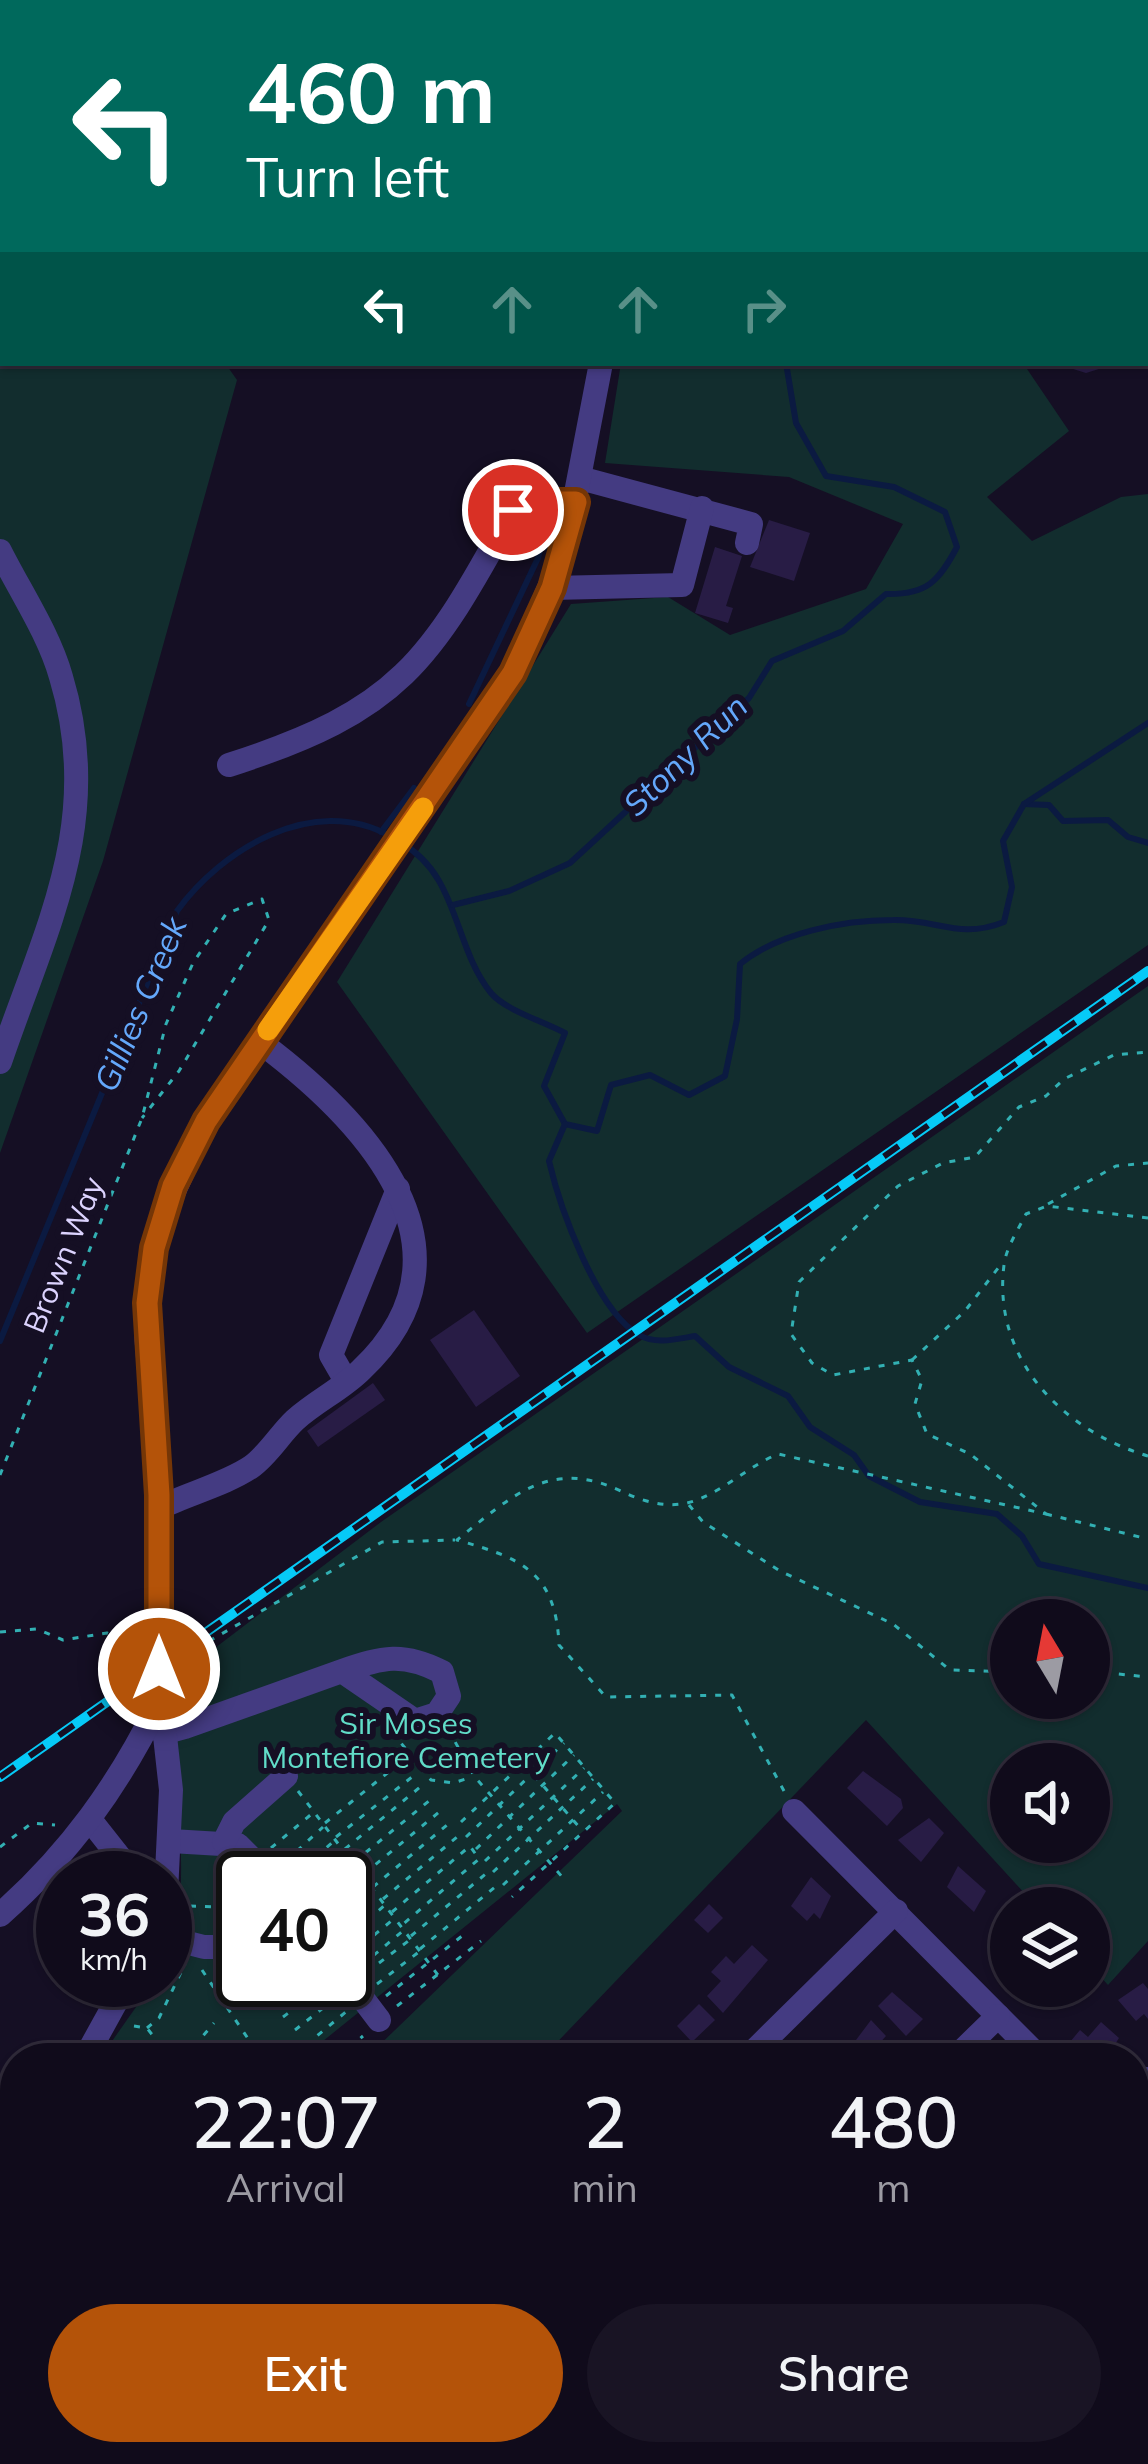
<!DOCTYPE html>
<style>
body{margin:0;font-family:Mulish,sans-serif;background:#191424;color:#f1f3f6;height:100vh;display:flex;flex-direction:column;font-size:45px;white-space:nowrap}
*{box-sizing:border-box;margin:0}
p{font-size:39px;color:#9c9ba3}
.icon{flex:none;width:66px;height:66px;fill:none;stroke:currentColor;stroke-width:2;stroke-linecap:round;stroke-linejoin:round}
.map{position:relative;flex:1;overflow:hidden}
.panel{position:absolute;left:0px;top:2043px;width:1149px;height:423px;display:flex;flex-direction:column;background:#100b1b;border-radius:48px 48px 0 0;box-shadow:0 3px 9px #0004,0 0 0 3px #302b3a}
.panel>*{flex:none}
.banner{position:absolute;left:0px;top:0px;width:1149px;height:366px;box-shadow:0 3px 9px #0004,0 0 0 3px #302b3a;background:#00695c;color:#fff;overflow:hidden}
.needle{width:78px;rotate:350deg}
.fabs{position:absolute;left:990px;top:1599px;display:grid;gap:24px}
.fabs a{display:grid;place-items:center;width:120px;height:120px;border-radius:50%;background:#100b1b;box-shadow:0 3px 9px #0004,0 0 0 3px #302b3a;font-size:60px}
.speed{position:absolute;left:36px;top:1851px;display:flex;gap:24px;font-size:60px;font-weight:700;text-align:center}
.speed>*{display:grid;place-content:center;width:156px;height:156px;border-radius:50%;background:#100b1b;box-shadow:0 3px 9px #0004,0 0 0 3px #302b3a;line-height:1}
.speed small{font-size:30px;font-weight:400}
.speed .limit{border:6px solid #111;border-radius:18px;background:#fff;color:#111}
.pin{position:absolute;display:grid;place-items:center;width:102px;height:102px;color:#fff;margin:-51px;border:6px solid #fff;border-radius:50%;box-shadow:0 3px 12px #0007}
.me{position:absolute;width:132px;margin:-66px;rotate:0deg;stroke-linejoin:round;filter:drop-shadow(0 0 9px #0008)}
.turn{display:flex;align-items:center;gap:42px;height:252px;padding:0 48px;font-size:54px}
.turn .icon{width:156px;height:156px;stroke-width:2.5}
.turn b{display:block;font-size:84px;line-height:102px}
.lanes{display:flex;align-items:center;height:114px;padding:0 48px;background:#0003;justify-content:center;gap:60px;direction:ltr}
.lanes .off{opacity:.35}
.eta{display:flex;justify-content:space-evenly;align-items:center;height:204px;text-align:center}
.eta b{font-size:72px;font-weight:600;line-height:84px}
.primary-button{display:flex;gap:24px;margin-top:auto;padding:24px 48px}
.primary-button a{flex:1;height:138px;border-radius:72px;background:#b45309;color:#fff;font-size:48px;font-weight:600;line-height:138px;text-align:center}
.primary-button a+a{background:#191424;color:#f1f3f6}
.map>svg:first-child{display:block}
</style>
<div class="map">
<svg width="1148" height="2464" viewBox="0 0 1148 2464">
<rect width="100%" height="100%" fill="#150f24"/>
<g fill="#122d2e" fill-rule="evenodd">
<polygon points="638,0 1148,0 1148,69 1146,3"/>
<polygon points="0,80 3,363 225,363 237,380 103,861 0,1153"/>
<polygon points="621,363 1023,363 1069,431 987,497 1032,541 1121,497 1148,494 1148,945 587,1333 337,982 571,604 668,597 730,635 866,589 903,524 789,477 605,463"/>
<path d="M1148,986V1941L1108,1985L1089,1964V1908H1038L866,1720L542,2058H366L622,1811L617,1804L302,2058H106L103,2054L155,1980H165C165,1960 176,1945 178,1926C185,1865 179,1798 172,1738L192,1716L182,1673L381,1522ZM1011,1620H1089V1698H1011ZM1011,1764H1089V1842H1011ZM243,1878H345V1980H243Z"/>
<polygon points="15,2182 15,2451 713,2451 715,2464 0,2464 0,2198"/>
</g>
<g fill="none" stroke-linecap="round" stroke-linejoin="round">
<g stroke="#0b1a41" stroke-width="6">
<polyline points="823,3 824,0"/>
<polyline points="469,704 538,558 550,514"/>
<polyline points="1024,804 1049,805 1063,821 1108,820 1128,837 1148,843"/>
<polyline points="381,832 414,788"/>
<path d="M401,843C459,875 453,946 491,993C505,1010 545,1022 565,1033L544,1086L565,1124L597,1131L611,1085L650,1075L689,1095L725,1076L737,1019L740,964C778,933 843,920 893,920C937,919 959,940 1004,922L1012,887L1003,841L1024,804L1148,723"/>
<path d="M453,905L509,891L570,863L749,698L772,661L843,631L886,594C927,595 939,581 957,547L945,512L894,487L826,476L796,423L786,363"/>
<path d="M565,1124L549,1161C560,1208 596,1310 639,1335C656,1345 677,1339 695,1336L729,1367L788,1396L810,1427L854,1455L869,1476L920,1502L997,1514L1022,1536L1039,1564L1148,1588"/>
<path d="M0,1341L177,911C221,850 313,793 390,836"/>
</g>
</g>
<g fill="#281c45">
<polygon points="1054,363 1118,363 1086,373"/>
<polygon points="769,520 810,533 794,581 750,567"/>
<polygon points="715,547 742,556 726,606 733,608 728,623 695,613"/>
<polygon points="474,1310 520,1376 476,1407 430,1340"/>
<polygon points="373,1383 385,1400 318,1447 307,1431"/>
<polygon points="863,1771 901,1799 903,1808 887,1826 847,1788"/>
<polygon points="929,1818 944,1833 921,1862 898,1840"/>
<polygon points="958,1866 986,1891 974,1912 947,1887"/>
<polygon points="811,1877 831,1896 820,1919 814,1913 807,1921 791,1906"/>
<polygon points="709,1904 723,1918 708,1933 694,1920"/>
<polygon points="752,1945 768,1960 723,2013 707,1996 721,1981 711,1972 726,1956 734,1964"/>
<polygon points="1143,1983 1148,1989 1148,2019 1144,2014 1136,2021 1118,2000"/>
<polygon points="892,1992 923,2019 906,2036 878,2006"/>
<polygon points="699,2004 715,2020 692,2042 677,2026"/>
<polygon points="871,2020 886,2036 876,2047 880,2058 856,2040"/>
<polygon points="1101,2022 1119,2038 1108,2055 1085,2058 1070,2042 1080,2030 1088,2037"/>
<polygon points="1077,2451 1110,2451 1104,2464 1085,2464"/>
</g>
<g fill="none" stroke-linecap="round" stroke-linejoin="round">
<g stroke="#32b0b3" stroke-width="3" stroke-dasharray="6 9" stroke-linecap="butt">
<polyline points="621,3 622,0"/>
<polyline points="1146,21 1148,21"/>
<polyline points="1048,1204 1116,1166 1148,1163"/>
<path d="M1148,1218L1047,1206L1026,1214C1018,1230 1006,1248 1004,1265C992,1359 1063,1431 1148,1456"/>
<polyline points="912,1360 965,1311 1002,1263"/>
<polyline points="0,1475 142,1118 166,1024 193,963 226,914 262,899 269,920 179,1071 142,1118"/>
<polyline points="689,1505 703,1522 780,1571 893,1624 950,1670 1011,1672"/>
<polyline points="1046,1514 1148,1539"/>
<polyline points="0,1632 37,1629 63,1640 107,1633 136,1645"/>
<polyline points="183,1656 382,1542 455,1540"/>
<polyline points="1089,1671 1148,1677"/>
<polyline points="448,1729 474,1776 564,1879"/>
<polyline points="392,1732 431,1780 453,1783 472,1777"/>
<polyline points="524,1764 581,1829"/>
<polyline points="298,1791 441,1979"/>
<path d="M784,1791L732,1695L606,1697L559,1645C556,1571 520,1558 457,1540C513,1495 551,1457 623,1492C642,1501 665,1508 687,1503C718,1496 748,1466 778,1454L1046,1514L970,1454L927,1434L915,1404L922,1380L912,1360L833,1375L812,1363L791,1334L799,1282L898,1186L943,1163L975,1157L1019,1107L1046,1096L1064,1079L1114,1055L1148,1052"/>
<polyline points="461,1822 555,1733 615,1803 512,1897"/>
<polyline points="325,1823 405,1759"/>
<polyline points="336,1837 417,1773"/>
<polyline points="466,1837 564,1743"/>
<polyline points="0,1847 32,1823 55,1825"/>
<polyline points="271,1848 314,1812"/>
<polyline points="345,1849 425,1783"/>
<polyline points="476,1849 574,1755"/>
<polyline points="286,1861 323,1827"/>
<polyline points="485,1861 584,1768"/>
<polyline points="354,1862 435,1796"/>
<polyline points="493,1872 593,1779"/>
<polyline points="364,1874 444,1808"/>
<polyline points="293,1877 335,1840"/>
<polyline points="315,1878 345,1852"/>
<polyline points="338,1878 354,1865"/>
<polyline points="503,1885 603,1792"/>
<polyline points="373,1887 453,1820"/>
<polyline points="345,1893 362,1879"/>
<polyline points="383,1899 463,1832"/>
<polyline points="190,1906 219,1907 220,1895 243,1896"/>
<polyline points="392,1912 470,1846 479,1859 402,1925"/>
<polyline points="345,1914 371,1892"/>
<polyline points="411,1936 488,1872"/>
<polyline points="345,1940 385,1905"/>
<polyline points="420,1949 495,1887"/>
<polyline points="351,1954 395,1918"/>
<polyline points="362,1965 404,1930"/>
<polyline points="202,1970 261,2058"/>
<polyline points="367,1972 411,1939"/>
<polyline points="377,1984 420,1951"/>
<polyline points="295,1988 305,1980"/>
<polyline points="386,1996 467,1932"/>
<polyline points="397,2006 481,1941"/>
<polyline points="283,2017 326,1985"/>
<polyline points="134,2026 147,2028 170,2058"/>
<polyline points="147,2028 159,2018 185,1964"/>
<polyline points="295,2030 337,1997"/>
<polyline points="306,2045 347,2011"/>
<polyline points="184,2058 214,2023"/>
<polyline points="206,2058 215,2047"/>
<polyline points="226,2058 231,2051"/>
<polyline points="338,2058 363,2036"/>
</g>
<g stroke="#443b82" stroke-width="24">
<polyline points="577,0 584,3"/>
<polyline points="34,3 36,0"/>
<polyline points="1010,3 1011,0"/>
<polyline points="0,54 3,50"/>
<polyline points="1146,91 1148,91"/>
<polyline points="580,478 751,524 747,543"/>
<path d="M0,551C20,591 49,634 61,677C105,822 45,929 0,1062"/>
<polyline points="552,588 682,585 702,508"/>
<path d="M229,765C400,710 429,663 513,510L525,502H576"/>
<polyline points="346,1381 331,1355 398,1189"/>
<path d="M159,1508C187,1494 226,1484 251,1467C268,1455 280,1434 295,1420C316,1401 342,1389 361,1370C488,1250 364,1120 260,1042"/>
<path d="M163,1733L185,1727L342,1671C383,1657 403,1652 442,1672L449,1696L437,1714L415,1721L342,1671"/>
<polyline points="794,1811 1040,2058"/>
<polyline points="91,1821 136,1878"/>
<polyline points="171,1841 238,1845 271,1878"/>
<polyline points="224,1842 234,1822 286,1776"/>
<polyline points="165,1913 171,1790 161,1700 159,1495 146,1333 150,1275 161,1220 206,1121 513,673 565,550 601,363"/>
<path d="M0,1915C70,1853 118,1786 159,1703"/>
<polyline points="165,1937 204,1947 243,1947"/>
<polyline points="345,1975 379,2020"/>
<polyline points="85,2058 128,1980"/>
<polyline points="747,2058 896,1911"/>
<polyline points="955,2058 998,2016"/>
<polyline points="1134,2093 1148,2079"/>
<polyline points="1134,2152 1148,2167"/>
<polyline points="0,2173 15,2158"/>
<polyline points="755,2464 769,2451"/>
</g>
<defs>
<polyline id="rail" points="0,1777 1148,971"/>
</defs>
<use href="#rail" stroke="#06caf7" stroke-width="10"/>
<use href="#rail" stroke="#150f24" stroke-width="6" stroke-dasharray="18" stroke-linecap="butt"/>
</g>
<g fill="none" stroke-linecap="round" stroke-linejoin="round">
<defs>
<polyline id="route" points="159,1669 159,1495 147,1303 154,1248 173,1186 206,1121 513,673 552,588 576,502 525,502 513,510"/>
</defs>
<use href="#route" stroke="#753606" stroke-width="30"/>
<use href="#route" stroke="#b45309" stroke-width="21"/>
<polyline stroke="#f59e0b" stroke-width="21" points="268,1030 423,808"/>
</g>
<g text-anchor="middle" stroke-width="12" stroke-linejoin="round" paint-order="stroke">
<g font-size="30" fill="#dcd3fe" stroke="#150f24">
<text transform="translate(64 1255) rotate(-68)" y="10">Brown Way</text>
</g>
<g font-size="30" fill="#61dcc8" stroke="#150f24">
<text x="406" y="1734">Sir Moses<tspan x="406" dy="34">Montefiore Cemetery</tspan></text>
</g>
<g font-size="33" font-style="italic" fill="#64a8fb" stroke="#150f24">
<text transform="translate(685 755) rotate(-44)" y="12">Stony Run</text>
<text transform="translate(140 1004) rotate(-67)" y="12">Gillies Creek</text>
</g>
</g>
</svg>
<div class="fabs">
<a><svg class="needle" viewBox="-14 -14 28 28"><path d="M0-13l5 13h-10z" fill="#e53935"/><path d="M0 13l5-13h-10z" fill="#9c9ba3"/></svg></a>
<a><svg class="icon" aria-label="sound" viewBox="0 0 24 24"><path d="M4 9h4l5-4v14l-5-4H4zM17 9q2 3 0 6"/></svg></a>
<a><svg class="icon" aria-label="layers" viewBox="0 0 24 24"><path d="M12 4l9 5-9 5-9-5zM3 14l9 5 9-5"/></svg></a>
</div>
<div class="speed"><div>36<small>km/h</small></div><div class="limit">40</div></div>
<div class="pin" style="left:513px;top:510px;background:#d93025"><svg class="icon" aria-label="arrive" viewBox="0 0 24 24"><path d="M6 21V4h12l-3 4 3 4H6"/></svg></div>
<svg class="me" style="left:159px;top:1669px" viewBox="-20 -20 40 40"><circle r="17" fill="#b45309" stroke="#fff" stroke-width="3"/><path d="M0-11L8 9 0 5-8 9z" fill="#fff"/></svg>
<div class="banner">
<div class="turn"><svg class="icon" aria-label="left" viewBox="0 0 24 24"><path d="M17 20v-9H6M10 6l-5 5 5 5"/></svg><div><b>460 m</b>Turn left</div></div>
<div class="lanes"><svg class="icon" aria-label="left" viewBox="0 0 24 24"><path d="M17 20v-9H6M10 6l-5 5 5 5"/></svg><svg class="icon off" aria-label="ahead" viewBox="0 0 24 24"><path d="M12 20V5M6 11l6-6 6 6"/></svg><svg class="icon off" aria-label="ahead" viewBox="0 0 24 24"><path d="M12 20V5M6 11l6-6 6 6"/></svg><svg class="icon off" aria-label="right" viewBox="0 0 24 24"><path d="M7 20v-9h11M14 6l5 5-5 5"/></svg></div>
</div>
<section class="panel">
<div class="eta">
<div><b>22:07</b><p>Arrival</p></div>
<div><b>2</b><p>min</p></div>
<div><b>480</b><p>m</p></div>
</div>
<div class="primary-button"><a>Exit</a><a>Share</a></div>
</section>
</div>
